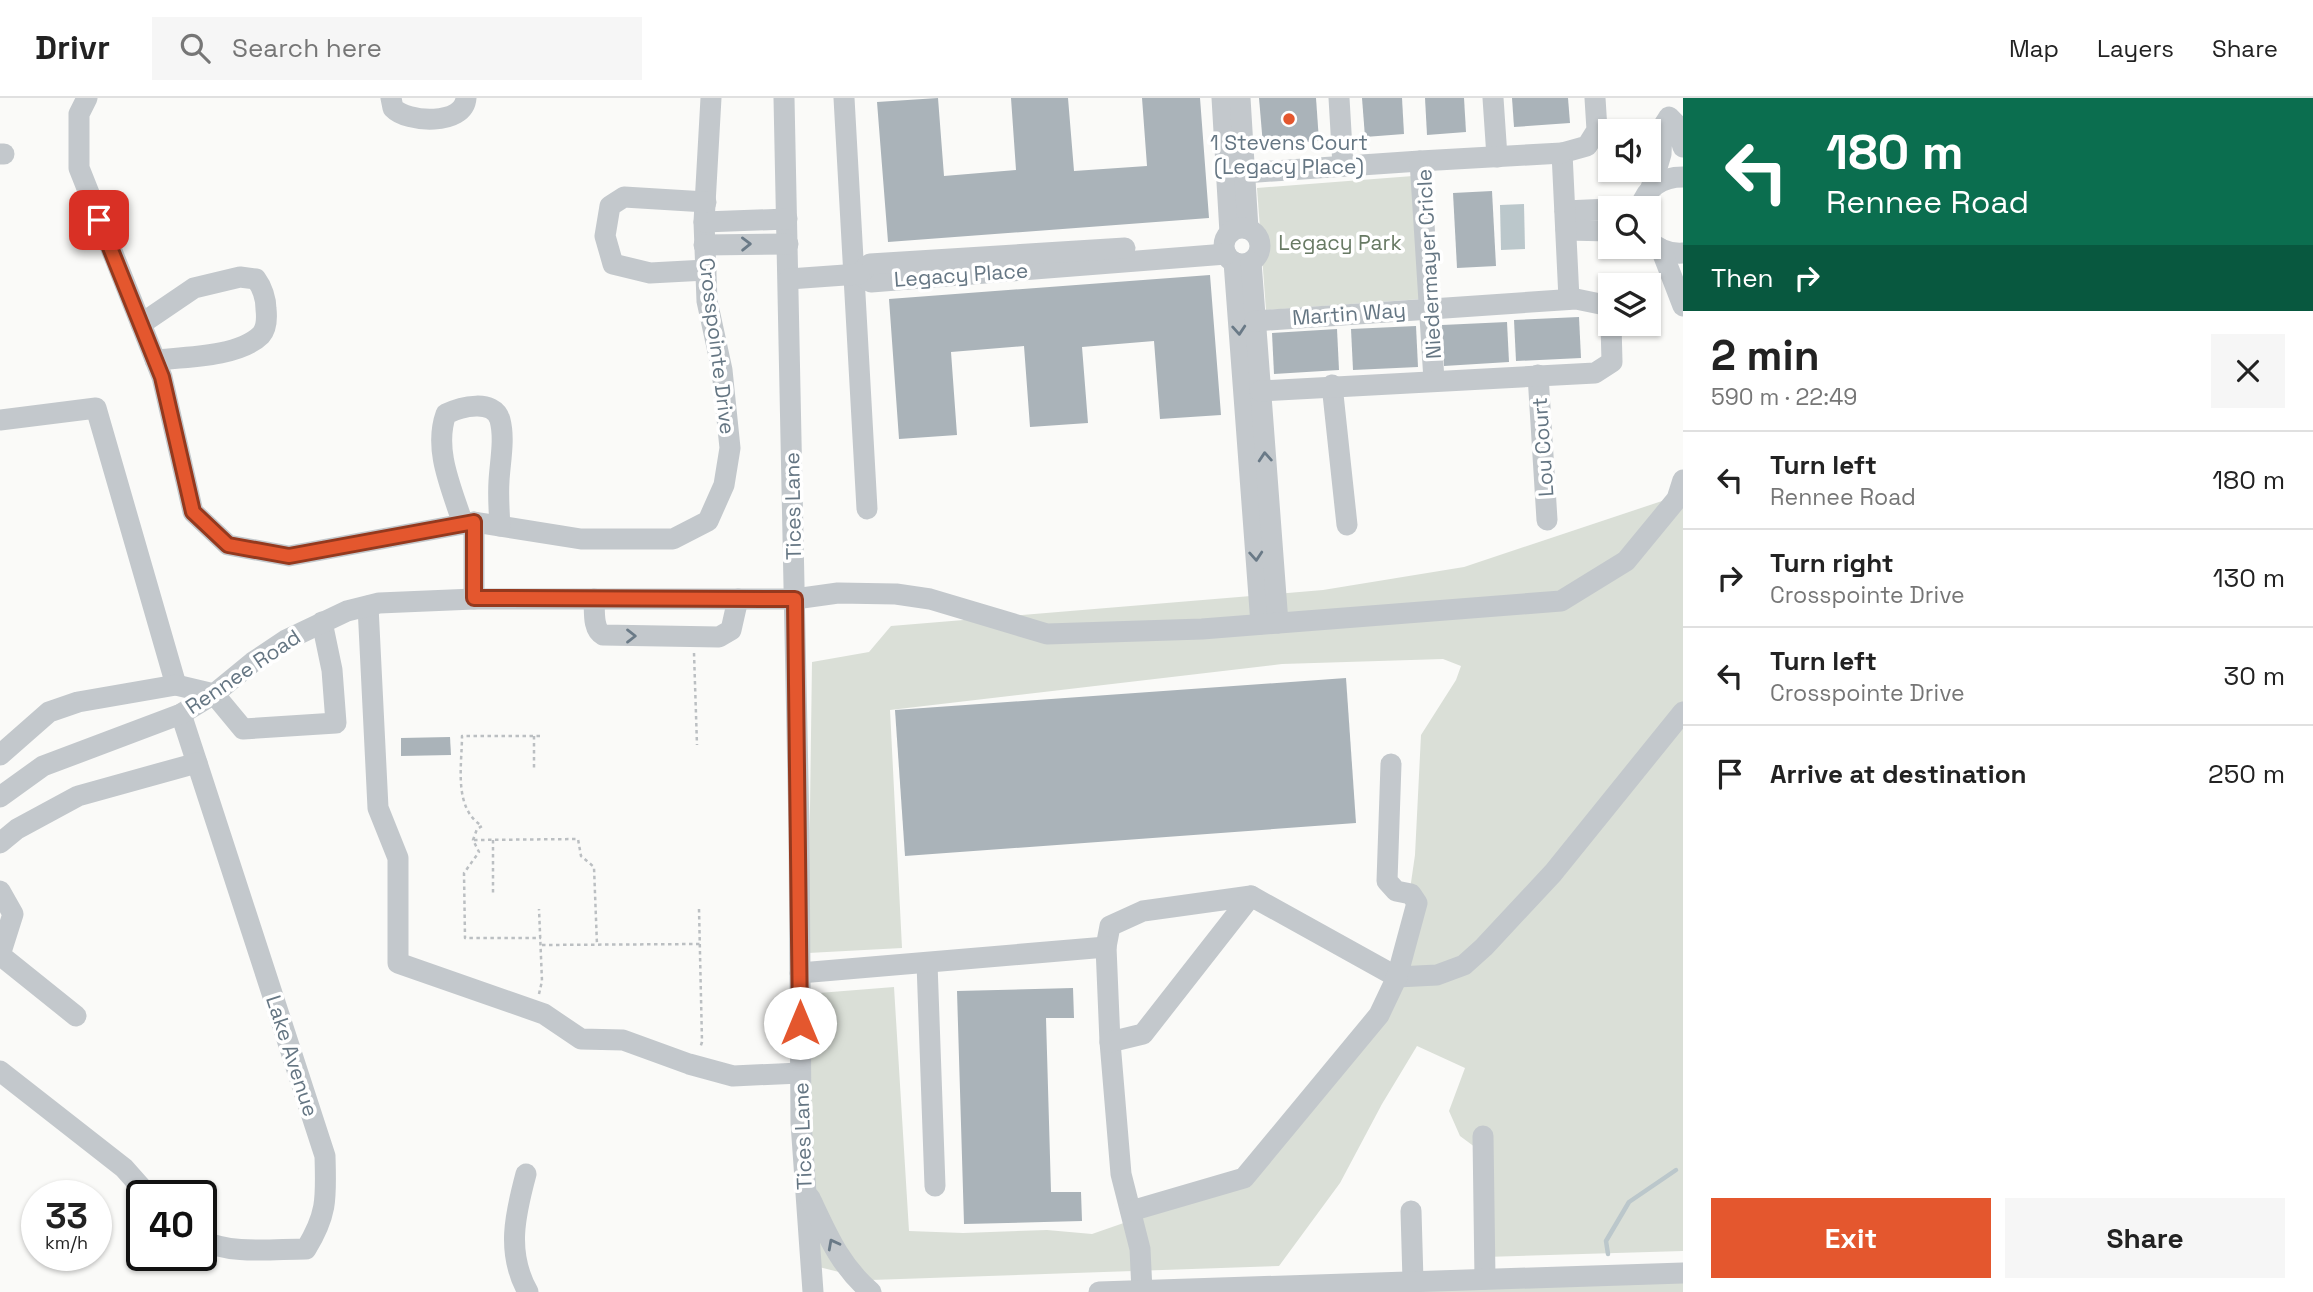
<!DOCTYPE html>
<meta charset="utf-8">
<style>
body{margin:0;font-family:"Space Grotesk",sans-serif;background:#f6f6f6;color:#222;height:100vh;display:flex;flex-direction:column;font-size:26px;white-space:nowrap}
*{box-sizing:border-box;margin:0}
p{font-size:23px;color:#767676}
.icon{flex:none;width:38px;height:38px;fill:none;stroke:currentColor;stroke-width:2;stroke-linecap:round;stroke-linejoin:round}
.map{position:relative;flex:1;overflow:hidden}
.panel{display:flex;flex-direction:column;background:#fff;width:630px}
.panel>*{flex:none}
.banner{background:#0b6e4f;color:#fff;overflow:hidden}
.tools{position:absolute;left:1598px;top:21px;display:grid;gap:14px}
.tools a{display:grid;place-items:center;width:63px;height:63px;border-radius:0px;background:#fff;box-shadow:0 2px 5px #0004;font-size:35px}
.speed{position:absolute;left:21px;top:1082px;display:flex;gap:14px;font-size:35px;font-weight:700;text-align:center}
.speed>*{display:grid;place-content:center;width:91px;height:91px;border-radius:50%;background:#fff;box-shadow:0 2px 5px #0004;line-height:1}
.speed small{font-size:18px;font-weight:400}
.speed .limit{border:4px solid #111;border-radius:10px;background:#fff;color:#111}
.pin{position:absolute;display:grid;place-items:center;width:60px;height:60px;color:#fff;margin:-30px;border-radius:14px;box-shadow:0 4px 10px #0006}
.me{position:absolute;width:77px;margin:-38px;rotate:0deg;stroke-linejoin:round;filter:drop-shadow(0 0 5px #0008)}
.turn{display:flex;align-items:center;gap:24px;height:147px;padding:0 28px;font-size:32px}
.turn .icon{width:91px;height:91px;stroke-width:2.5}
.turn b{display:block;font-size:49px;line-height:60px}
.then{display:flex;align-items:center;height:66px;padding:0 28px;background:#0003;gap:14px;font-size:26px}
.round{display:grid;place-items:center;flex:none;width:74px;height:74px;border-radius:0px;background:#f6f6f6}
.summary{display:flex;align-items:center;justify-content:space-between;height:119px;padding:0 28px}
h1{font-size:42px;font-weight:800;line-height:52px}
.action{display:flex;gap:14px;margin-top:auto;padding:14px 28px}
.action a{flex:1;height:80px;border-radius:0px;background:#e4572e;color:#fff;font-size:28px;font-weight:800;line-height:80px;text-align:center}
.action a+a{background:#f6f6f6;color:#222}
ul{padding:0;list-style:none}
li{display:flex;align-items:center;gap:21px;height:98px;padding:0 28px;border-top:2px solid #e0e0e0}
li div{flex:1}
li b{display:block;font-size:26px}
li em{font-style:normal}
header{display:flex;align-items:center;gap:42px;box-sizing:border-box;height:98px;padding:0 35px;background:#fff;border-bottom:2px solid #e0e0e0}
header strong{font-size:33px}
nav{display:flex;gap:38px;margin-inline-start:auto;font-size:24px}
.search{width:490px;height:63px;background:#f6f6f6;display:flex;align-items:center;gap:18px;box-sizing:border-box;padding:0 24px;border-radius:0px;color:#767676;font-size:26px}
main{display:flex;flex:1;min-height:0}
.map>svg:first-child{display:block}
</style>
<header>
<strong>Drivr</strong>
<div class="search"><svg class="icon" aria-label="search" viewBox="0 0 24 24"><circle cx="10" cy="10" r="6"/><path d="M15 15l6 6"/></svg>Search here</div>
<nav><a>Map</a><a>Layers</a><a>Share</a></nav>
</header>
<main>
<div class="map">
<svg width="1683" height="1194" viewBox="0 0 1683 1194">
<rect width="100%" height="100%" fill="#fafaf8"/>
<g fill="#dadfd7">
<polygon points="1413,78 1422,201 1266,212 1257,90"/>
<polygon points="1683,396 1683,1153 1485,1159 1491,1061 1460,1038 1449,1013 1465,970 1417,948 1382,1006 1340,1085 1279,1168 871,1182 815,1168 806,896 894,889 909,1133 963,1135 1047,1132 1092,1136 1253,1080 1383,915 1407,812 1415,757 1421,637 1456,582 1461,568 1443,561 1282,566 890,612 902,850 808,855 812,564 869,554 891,528 1323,492 1464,469"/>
<polygon points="1683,1175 1683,1194 1099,1194"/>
</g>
<polygon fill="#bbc7cb" points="1524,106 1525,151 1501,152 1500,107"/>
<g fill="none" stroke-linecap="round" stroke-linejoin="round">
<polyline stroke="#bbc7cb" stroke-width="4.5" points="1608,1156 1606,1143 1629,1104 1676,1072"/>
</g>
<g fill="#aab3b9">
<polygon points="938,0 944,78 1016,72 1011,0 1068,0 1074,73 1147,68 1142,0 1200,0 1209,120 888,144 877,4"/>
<polygon points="1259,0 1316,0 1319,43 1263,47"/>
<polygon points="1362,0 1402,0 1404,36 1365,39"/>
<polygon points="1425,0 1464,0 1466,34 1427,37"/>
<polygon points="1512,0 1568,0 1570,25 1514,29"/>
<polygon points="1492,93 1496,168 1457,170 1453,95"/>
<polygon points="1210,177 1221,317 1160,321 1154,243 1082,249 1088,325 1030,329 1024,248 951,254 957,337 899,341 889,201"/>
<polygon points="1579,219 1581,260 1516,263 1514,222"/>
<polygon points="1507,224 1509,264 1444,268 1442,227"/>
<polygon points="1416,228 1418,269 1353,272 1351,231"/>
<polygon points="1337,231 1339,272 1274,276 1272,235"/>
<polygon points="1346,580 1356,725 905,758 895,612"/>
<polygon points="450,639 451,657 401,658 401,640"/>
<polygon points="1073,890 1074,920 1046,920 1051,1094 1081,1094 1082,1123 964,1126 957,893"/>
</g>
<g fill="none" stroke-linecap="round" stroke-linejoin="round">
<g stroke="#bbbfc2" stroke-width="2.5" stroke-dasharray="3.5 3.5" stroke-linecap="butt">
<polyline points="694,555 697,647"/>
<polyline points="534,638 534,670"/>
<path d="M540,638H462C462,667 453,710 482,728L477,731L473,742L479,754L464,775L465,840H541"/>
<polyline points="474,742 578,741 581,758 594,769 597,847"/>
<polyline points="493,742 493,798"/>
<polyline points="699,811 702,944 700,950"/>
<polyline points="542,847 700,846"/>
<polyline points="539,896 542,883 539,811"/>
</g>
<g stroke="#c3c8cc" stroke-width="21">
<polyline points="87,0 79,16 79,70 162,279 193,414 228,447 289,458 474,424 581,441 673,441 708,423 724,387 730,350 722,272 707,203 704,124 711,0"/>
<path d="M391,0L393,10C407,25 464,28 466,0"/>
<polyline points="784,0 799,731 801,1025 813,1194"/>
<polyline points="844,0 867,411"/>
<polyline points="1222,0 1230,135"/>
<polyline points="1240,0 1248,131"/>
<polyline points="1339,0 1343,68"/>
<polyline points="1493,0 1497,59"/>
<polyline points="0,56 4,56"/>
<polyline points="1244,75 1420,63"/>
<polyline points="1651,90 1661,56 1662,30 1669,19 1676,26 1683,49"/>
<path d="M1640,110C1647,89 1661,79 1683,79"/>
<polyline points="1565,113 1610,111"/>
<polyline points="704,124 787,121"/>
<circle cx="1242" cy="148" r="18"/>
<polyline points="1566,132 1610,133"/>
<path d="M1648,141C1658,152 1669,156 1683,155"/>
<polyline points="704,147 788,146"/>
<polyline points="1661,151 1683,208"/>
<polyline points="1234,164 1261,526"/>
<polyline points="1251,164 1278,525"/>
<polyline points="706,172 650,175 613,166 605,138 610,108 624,99 706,104"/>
<polyline points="859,176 871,184 1226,156"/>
<polyline points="859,176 870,166 1125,150"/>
<polyline points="789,181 859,176"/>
<polyline points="1569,201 1562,55 1587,48 1597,32 1595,0"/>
<polyline points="1255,223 1576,201 1610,208"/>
<path d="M141,226L194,190L240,179L256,181C262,189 266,201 266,211C267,220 267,230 261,237C239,259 185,259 155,262"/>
<polyline points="1538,277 1547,422"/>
<polyline points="1434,282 1420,63 1562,55"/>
<polyline points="1332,287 1347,427"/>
<polyline points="1260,293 1595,275 1612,264 1611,226"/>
<polyline points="0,322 96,310 176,587"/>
<polyline points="474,424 474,501"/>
<path d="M463,426C452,391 433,352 446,316C460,309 494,300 500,322C505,341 500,364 499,383C498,398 499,413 500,428"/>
<path d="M594,501C595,512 592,531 603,537L719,539L731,532L738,501"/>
<polyline points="368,508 378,710 398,760 398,865 544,916 581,941 623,942 689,966 733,978 800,975"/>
<polyline points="181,616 197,665"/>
<polyline points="0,657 49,614 78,604 176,587 214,596 243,631 336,625 332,572 322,524"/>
<polyline points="0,699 43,668 181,616 214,596 253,564 286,542 347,513 379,505 474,501 795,501 838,495 896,496 930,501 1047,536 1202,531 1561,503 1626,463 1677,401 1683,382"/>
<path d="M0,745L17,731L78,698L197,665L325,1058C326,1099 328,1115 306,1151C272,1151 232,1157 201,1142"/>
<polyline points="0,793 13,816 0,857 76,918"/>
<polyline points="1106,849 1110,828 1143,813 1251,798 1397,879 1437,877 1464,867 1484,849 1553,775 1683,614"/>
<polyline points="927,865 935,1088"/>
<polyline points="800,875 1106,849 1110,944 1121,1076 1140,1151 1142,1193"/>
<polyline points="1110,944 1143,936 1251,798"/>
<polyline points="0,973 124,1070 148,1097"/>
<polyline points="1483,1038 1485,1181"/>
<path d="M526,1076C515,1117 506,1155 528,1194"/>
<path d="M810,1100C827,1136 840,1168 871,1194"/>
<polyline points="1131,1113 1244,1080 1379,917 1397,879 1417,805 1411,796 1396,793 1387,783 1391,666"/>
<polyline points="1411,1113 1413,1183"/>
<polyline points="1099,1194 1683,1175"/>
</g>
</g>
<defs><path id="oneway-chevron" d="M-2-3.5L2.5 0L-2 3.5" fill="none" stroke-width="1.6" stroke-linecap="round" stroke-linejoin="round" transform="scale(1.75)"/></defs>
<g stroke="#6a7a87">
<use href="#oneway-chevron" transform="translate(746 146) rotate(-1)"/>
<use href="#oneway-chevron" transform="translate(1239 232) rotate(86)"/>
<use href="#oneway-chevron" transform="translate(1265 359) rotate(-94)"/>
<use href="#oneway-chevron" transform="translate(1256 458) rotate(86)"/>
<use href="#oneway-chevron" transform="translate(631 538)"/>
<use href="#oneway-chevron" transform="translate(833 1146) rotate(-118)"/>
</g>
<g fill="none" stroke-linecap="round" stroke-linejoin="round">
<defs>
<polyline id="route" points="99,122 162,279 193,414 228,447 289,458 474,424 474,500 795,501 800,925"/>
</defs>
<use href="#route" stroke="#94391e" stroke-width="18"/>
<use href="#route" stroke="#e4572e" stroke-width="12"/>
</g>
<circle fill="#e4572e" stroke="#fff" stroke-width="2.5" cx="1289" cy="21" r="7"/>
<g text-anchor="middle" stroke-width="7" stroke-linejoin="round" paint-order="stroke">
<g font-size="21" fill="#657683" stroke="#fff">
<text x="1289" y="52">1 Stevens Court<tspan x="1289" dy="24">(Legacy Place)</tspan></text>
</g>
<g font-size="21" fill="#687a64" stroke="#fff">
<text x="1340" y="152">Legacy Park</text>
</g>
<g font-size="21" fill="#657683" stroke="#fff">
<text transform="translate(1429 166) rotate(-93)" y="7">Niedermayer Cricle</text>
<text transform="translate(961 177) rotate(-4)" y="7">Legacy Place</text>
<text transform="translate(1349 216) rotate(-4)" y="7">Martin Way</text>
<text transform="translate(717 248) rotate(83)" y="7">Crosspointe Drive</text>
<text transform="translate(1543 349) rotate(-94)" y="7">Lou Court</text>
<text transform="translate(793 408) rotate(-91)" y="7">Tices Lane</text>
<text transform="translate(243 574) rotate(-34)" y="7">Rennee Road</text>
<text transform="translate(292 958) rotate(72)" y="7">Lake Avenue</text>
<text transform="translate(803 1038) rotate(-92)" y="7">Tices Lane</text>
</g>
</g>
</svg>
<div class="tools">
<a><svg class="icon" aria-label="sound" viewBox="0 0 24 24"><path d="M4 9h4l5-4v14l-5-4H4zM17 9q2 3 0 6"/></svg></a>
<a><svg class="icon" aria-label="search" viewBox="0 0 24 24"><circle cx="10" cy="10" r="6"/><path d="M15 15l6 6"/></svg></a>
<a><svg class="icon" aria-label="layers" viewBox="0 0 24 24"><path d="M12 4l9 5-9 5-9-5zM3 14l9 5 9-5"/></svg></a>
</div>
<div class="speed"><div>33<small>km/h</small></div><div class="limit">40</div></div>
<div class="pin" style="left:99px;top:122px;background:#d93025"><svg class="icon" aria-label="arrive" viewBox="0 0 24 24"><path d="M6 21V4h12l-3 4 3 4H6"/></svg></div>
<svg class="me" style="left:800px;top:925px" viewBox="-20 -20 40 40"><circle r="19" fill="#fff"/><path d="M0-13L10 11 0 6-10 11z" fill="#e4572e"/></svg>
</div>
<section class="panel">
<div class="banner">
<div class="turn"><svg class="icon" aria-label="left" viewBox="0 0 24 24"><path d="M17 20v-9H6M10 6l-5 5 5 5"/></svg><div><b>180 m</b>Rennee Road</div></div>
<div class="then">Then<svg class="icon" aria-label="right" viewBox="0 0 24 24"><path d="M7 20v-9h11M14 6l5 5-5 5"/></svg></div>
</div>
<div class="summary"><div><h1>2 min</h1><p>590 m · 22:49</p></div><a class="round"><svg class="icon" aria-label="close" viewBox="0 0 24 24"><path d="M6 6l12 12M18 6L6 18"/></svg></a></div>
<ul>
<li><svg class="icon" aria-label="left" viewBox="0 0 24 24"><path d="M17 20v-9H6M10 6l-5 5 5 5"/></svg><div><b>Turn left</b><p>Rennee Road</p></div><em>180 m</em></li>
<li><svg class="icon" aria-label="right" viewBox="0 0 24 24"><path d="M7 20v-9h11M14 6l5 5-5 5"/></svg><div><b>Turn right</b><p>Crosspointe Drive</p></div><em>130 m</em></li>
<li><svg class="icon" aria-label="left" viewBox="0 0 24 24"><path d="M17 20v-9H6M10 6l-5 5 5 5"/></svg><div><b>Turn left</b><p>Crosspointe Drive</p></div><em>30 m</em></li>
<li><svg class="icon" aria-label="arrive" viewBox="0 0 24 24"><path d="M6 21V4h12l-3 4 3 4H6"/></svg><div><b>Arrive at destination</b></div><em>250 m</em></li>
</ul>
<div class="action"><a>Exit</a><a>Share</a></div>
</section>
</main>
